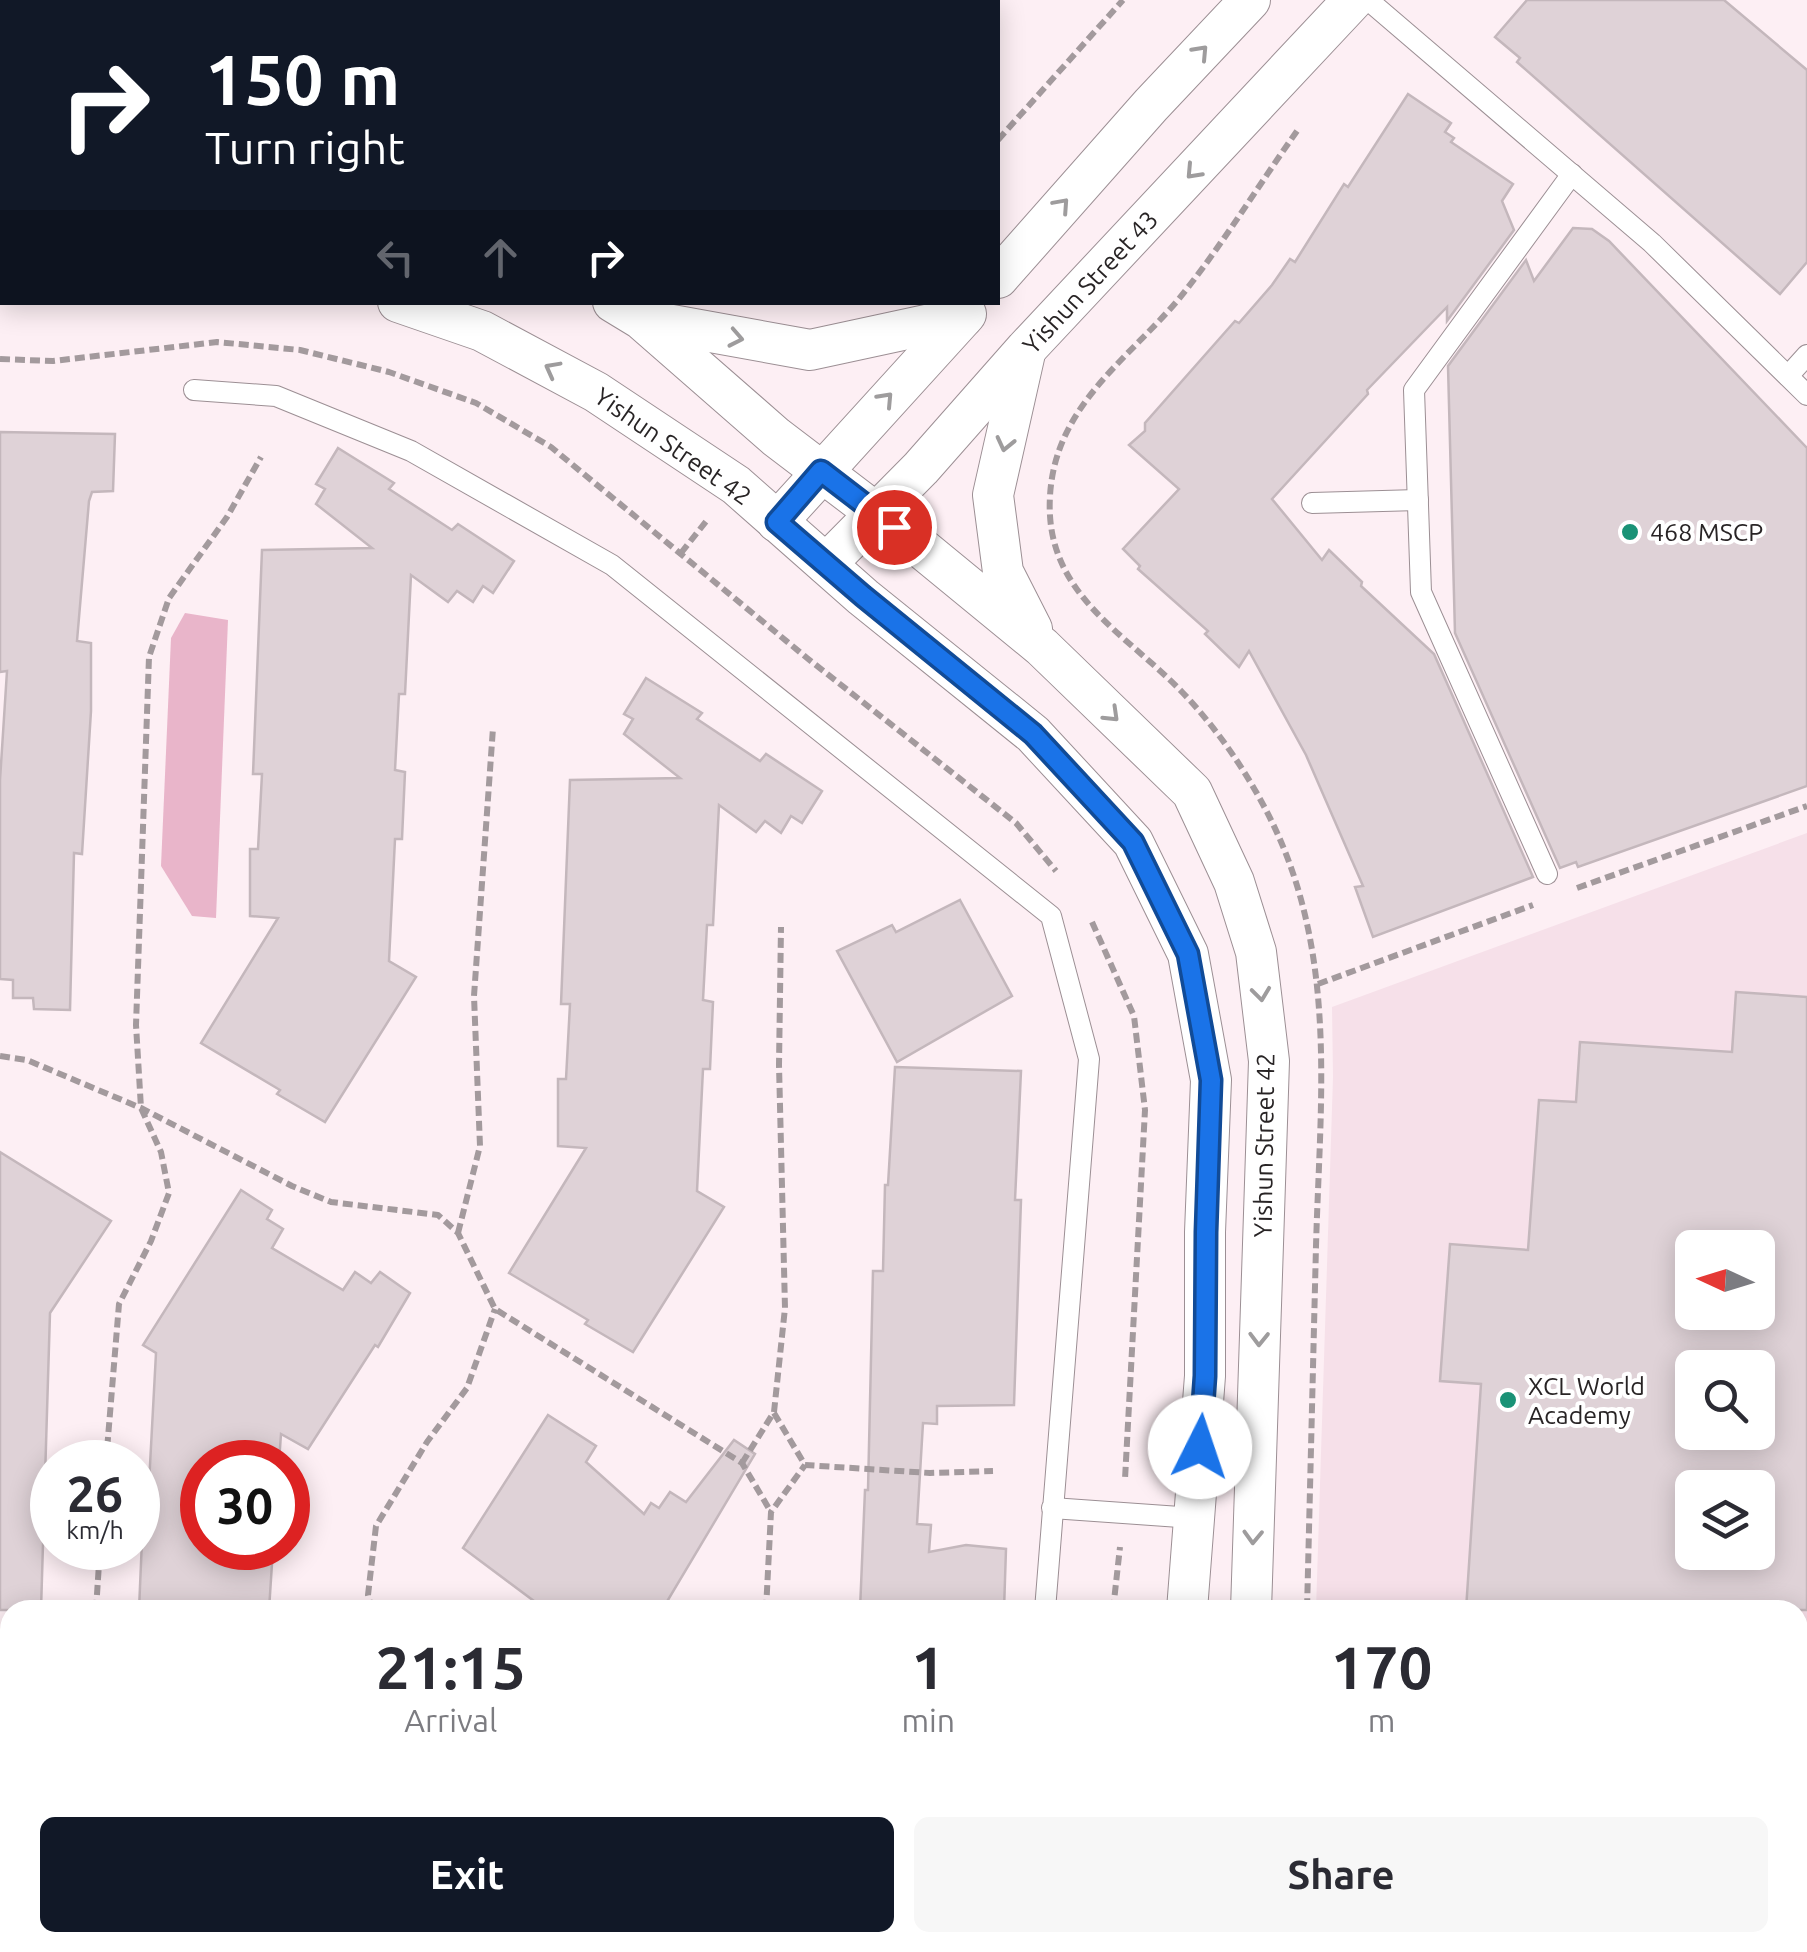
<!DOCTYPE html>
<style>
body{margin:0;font-family:Ubuntu,sans-serif;background:#f7f7f7;color:#2b2b33;height:100vh;display:flex;flex-direction:column;font-size:38px;white-space:nowrap}
*{box-sizing:border-box;margin:0}
p{font-size:32px;color:#7c7c81}
.icon{flex:none;width:55px;height:55px;fill:none;stroke:currentColor;stroke-width:2;stroke-linecap:round;stroke-linejoin:round}
.map{position:relative;flex:1;overflow:hidden}
.side{position:absolute;left:0px;top:1600px;width:1808px;height:352px;display:flex;flex-direction:column;background:#fff;border-radius:30px 30px 0 0;box-shadow:0 5px 25px #0003}
.side>*{flex:none}
.hud{position:absolute;left:0px;top:0px;width:1000px;height:305px;box-shadow:0 5px 25px #0003;background:#111827;color:#fff;overflow:hidden}
.needle{width:65px;rotate:274deg}
.fabs{position:absolute;left:1675px;top:1230px;display:grid;gap:20px}
.fabs a{display:grid;place-items:center;width:100px;height:100px;border-radius:15px;background:#fff;box-shadow:0 5px 25px #0003;font-size:50px}
.speed{position:absolute;left:30px;top:1440px;display:flex;gap:20px;font-size:50px;font-weight:700;text-align:center}
.speed>*{display:grid;place-content:center;width:130px;height:130px;border-radius:50%;background:#fff;box-shadow:0 5px 25px #0003;line-height:1}
.speed small{font-size:25px;font-weight:400}
.speed .limit{border:15px solid #d22;background:#fff;color:#111}
.pin{position:absolute;display:grid;place-items:center;width:85px;height:85px;color:#fff;margin:-42px;border:5px solid #fff;border-radius:50%;box-shadow:0 2px 10px #0007}
.me{position:absolute;width:110px;margin:-55px;rotate:4deg;stroke-linejoin:round;filter:drop-shadow(0 0 8px #0008)}
.turn{display:flex;align-items:center;gap:35px;height:210px;padding:0 40px;font-size:45px}
.turn .icon{width:130px;height:130px;stroke-width:2.5}
.turn b{display:block;font-size:70px;line-height:85px}
.lanes{display:flex;align-items:center;height:95px;padding:0 40px;background:#0003;justify-content:center;gap:50px;direction:ltr}
.lanes .off{opacity:.35}
.eta{display:flex;justify-content:space-evenly;align-items:center;height:170px;text-align:center}
.eta b{font-size:60px;font-weight:700;line-height:70px}
.cta{display:flex;gap:20px;margin-top:auto;padding:20px 40px}
.cta a{flex:1;height:115px;border-radius:15px;background:#111827;color:#fff;font-size:40px;font-weight:700;line-height:115px;text-align:center}
.cta a+a{background:#f7f7f7;color:#2b2b33}
.map>svg:first-child{display:block}
</style>
<div class="map">
<svg width="1807" height="1952" viewBox="0 0 1807 1952">
<rect width="100%" height="100%" fill="#fdeff4"/>
<path fill="#f6e0e9" fill-rule="evenodd" d="M1807,833V1952H1323L1322,1943L1798,1942V1610H1316L1333,1077L1332,1007ZM1692,1248H1758V1312H1692ZM1692,1368H1758V1432H1692ZM1692,1488H1758V1552H1692Z"/>
<polygon fill="#e9b5ca" points="185,613 228,620 216,918 192,916 161,866 171,638"/>
<g fill="#dfd2d7" stroke="#c4b7bc" stroke-width="2.5" fill-rule="evenodd">
<polygon points="1527,0 1724,0 1807,70 1807,262 1780,294 1517,62 1520,58 1495,37"/>
<polygon points="1408,94 1451,123 1445,132 1454,138 1451,142 1513,184 1502,201 1514,230 1447,321 1447,307 1367,390 1368,394 1272,499 1322,560 1329,550 1362,582 1361,586 1434,654 1533,877 1373,937 1355,887 1363,886 1306,755 1249,651 1239,667 1205,634 1208,631 1138,569 1140,566 1123,549 1179,489 1129,445 1145,431 1145,423 1235,321 1239,323 1272,285 1290,259 1295,262 1344,184 1348,187"/>
<polygon points="1573,228 1592,229 1609,241 1807,448 1807,786 1578,867 1576,862 1560,868 1455,633 1448,366 1526,260 1534,281"/>
<polygon points="0,432 115,434 113,491 92,492 89,501 77,641 91,643 91,711 82,854 74,853 70,1010 34,1009 33,998 13,998 13,980 0,979 0,780 7,671 0,672"/>
<polygon points="338,448 394,483 389,489 452,530 458,524 514,561 493,593 483,586 473,602 457,591 448,602 411,575 405,694 399,694 395,770 405,772 402,839 395,839 389,961 416,977 325,1122 277,1094 280,1090 201,1043 278,918 250,916 250,849 258,849 262,774 253,774 262,550 372,548 316,504 325,489 316,484"/>
<polygon points="646,678 702,713 697,719 760,761 766,754 822,791 802,823 791,816 781,833 765,821 756,832 719,805 713,925 707,925 703,1000 713,1002 710,1069 703,1069 697,1191 724,1207 633,1352 585,1324 588,1320 509,1273 586,1148 558,1146 558,1079 566,1079 570,1004 561,1004 570,780 680,778 624,734 633,719 624,714"/>
<polygon points="960,900 1012,996 897,1062 837,951 892,925 896,932"/>
<path d="M1736,992L1807,997V1610H1466L1481,1384L1440,1381L1450,1244L1528,1250L1539,1100L1576,1102L1580,1042L1732,1052ZM1692,1248H1758V1312H1692ZM1692,1368H1758V1432H1692ZM1692,1488H1758V1552H1692Z"/>
<polygon points="895,1067 1021,1071 1015,1200 1021,1200 1014,1405 937,1406 937,1424 923,1423 917,1524 931,1525 929,1552 966,1545 1006,1549 1004,1610 860,1610 865,1490 868,1490 873,1271 883,1271 885,1185 888,1185"/>
<polygon points="0,1152 111,1221 50,1313 41,1610 0,1610"/>
<polygon points="241,1190 272,1210 267,1219 283,1229 272,1248 343,1290 355,1272 371,1283 380,1272 410,1293 378,1347 375,1345 308,1449 281,1434 279,1462 202,1462 202,1548 273,1548 269,1610 139,1610 142,1540 146,1540 156,1353 143,1345"/>
<polygon points="548,1415 596,1446 586,1462 644,1514 651,1503 659,1508 670,1492 686,1502 734,1440 755,1454 662,1610 546,1610 463,1548"/>
</g>
<g fill="none" stroke-linecap="round" stroke-linejoin="round">
<defs>
<g id="lane">
<polyline points="1368,0 1652,243 1807,395"/>
<polyline points="1788,376 1807,355"/>
<polyline points="194,390 276,396 411,451 612,565 1051,916 1089,1059 1045,1610"/>
<polyline points="1312,503 1418,500"/>
<polyline points="1547,874 1421,592 1414,390 1572,174"/>
<polyline points="1052,1508 1194,1518"/>
<polyline points="428,1952 428,1942"/>
<polyline points="1017,1952 1018,1942"/>
</g>
<g id="street">
<polyline points="0,207 2,207"/>
<polyline points="0,266 2,266"/>
<polyline points="998,278 1151,105 1250,0"/>
<polyline points="398,302 482,331 596,392 736,485 863,597 1033,734 1133,842 1188,954 1211,1080 1205,1232 1205,1376 1187,1610"/>
<polyline points="613,302 641,319 776,437 914,542 1042,647 1192,792 1234,882 1256,952 1269,1061 1251,1610"/>
<polyline points="644,320 810,350 963,317"/>
<polyline points="1025,353 993,495 1003,572 1032,629"/>
<polyline points="777,522 966,314"/>
<polyline points="826,564 921,468 1026,349 1353,0"/>
<polyline points="1159,1952 1160,1942"/>
<polyline points="1227,1952 1228,1942"/>
</g>
</defs>
<use href="#lane" stroke="#9c8f94" stroke-width="22"/>
<use href="#street" stroke="#9c8f94" stroke-width="42"/>
<g stroke="#a39a9d" stroke-width="6" stroke-dasharray="10 5" stroke-linecap="butt">
<path d="M1297,131C1258,186 1221,247 1178,300C1125,362 1055,407 1050,496C1044,594 1125,632 1183,693C1219,731 1249,775 1272,822C1338,958 1320,1100 1316,1246C1313,1367 1310,1489 1307,1610"/>
<polyline points="998,140 1123,0"/>
<polyline points="0,148 2,148"/>
<polyline points="0,359 53,361 217,342 300,350 389,372 476,403 551,447 807,658 1016,823 1056,871"/>
<polyline points="681,553 708,519"/>
<polyline points="1577,888 1807,806"/>
<polyline points="1092,922 1134,1016 1145,1110 1125,1479"/>
<polyline points="1318,984 1533,905"/>
<polyline points="0,1056 27,1060 141,1108 292,1186 331,1202 438,1215 458,1233 495,1309 742,1463 771,1512"/>
<polyline points="458,1233 480,1146 474,996 493,728"/>
<polyline points="774,1413 805,1465 930,1473 993,1471"/>
<polyline points="106,1462 119,1304 151,1241 169,1193 161,1152 141,1108 136,1025 149,657 169,598 227,517 261,457"/>
<polyline points="742,1463 774,1412 785,1308 779,1065 781,927"/>
<polyline points="96,1610 100,1548"/>
<polyline points="372,1610 368,1595 376,1526 427,1442 467,1388 495,1309"/>
<polyline points="766,1610 771,1512 805,1465"/>
<polyline points="1113,1610 1120,1547"/>
<polyline points="0,1669 10,1670"/>
<polyline points="0,1718 10,1718"/>
<polyline points="1315,1942 1316,1952"/>
<polyline points="1079,1952 1080,1942"/>
</g>
<use href="#lane" stroke="#fff" stroke-width="20"/>
<use href="#street" stroke="#fff" stroke-width="40"/>
</g>
<defs><path id="oneway-chevron" d="M-2-3.5L2.5 0L-2 3.5" fill="none" stroke-width="1.6" stroke-linecap="round" stroke-linejoin="round" transform="scale(2.5)"/></defs>
<g stroke="#9e9c9d">
<use href="#oneway-chevron" transform="translate(1201 52) rotate(-47)"/>
<use href="#oneway-chevron" transform="translate(1193 172) rotate(133)"/>
<use href="#oneway-chevron" transform="translate(1062 205) rotate(-48)"/>
<use href="#oneway-chevron" transform="translate(736 338) rotate(11)"/>
<use href="#oneway-chevron" transform="translate(552 369) rotate(-152)"/>
<use href="#oneway-chevron" transform="translate(886 399) rotate(-47)"/>
<use href="#oneway-chevron" transform="translate(1005 444) rotate(103)"/>
<use href="#oneway-chevron" transform="translate(1112 715) rotate(44)"/>
<use href="#oneway-chevron" transform="translate(1261 994) rotate(83)"/>
<use href="#oneway-chevron" transform="translate(1259 1339) rotate(91)"/>
<use href="#oneway-chevron" transform="translate(1253 1537) rotate(92)"/>
</g>
<g fill="none" stroke-linecap="round" stroke-linejoin="round">
<defs>
<polyline id="route" points="894,527 821,471 777,522 863,596 1033,734 1133,842 1188,954 1211,1080 1206,1232 1205,1376 1200,1447"/>
</defs>
<use href="#route" stroke="#114b97" stroke-width="25"/>
<use href="#route" stroke="#1a73e8" stroke-width="18"/>
</g>
<g fill="#1a9276" stroke="#fff" stroke-width="4">
<circle cx="1630" cy="532" r="10"/>
<circle cx="1508" cy="1400" r="10"/>
</g>
<g text-anchor="middle" stroke-width="8" stroke-linejoin="round" paint-order="stroke">
<g font-size="25" fill="#282425" stroke="#fff">
<text transform="translate(1090 282) rotate(-47)" y="9">Yishun Street 43</text>
<text transform="translate(673 446) rotate(35)" y="9">Yishun Street 42</text>
<text transform="translate(1264 1145) rotate(-89)" y="9">Yishun Street 42</text>
</g>
<g font-size="25" fill="#282425" stroke="#fff" text-anchor="start">
<text x="1650" y="541">468 MSCP</text>
<text x="1528" y="1395">XCL World<tspan x="1528" dy="29">Academy</tspan></text>
</g>
</g>
</svg>
<div class="fabs">
<a><svg class="needle" viewBox="-14 -14 28 28"><path d="M0-13l5 13h-10z" fill="#e53935"/><path d="M0 13l5-13h-10z" fill="#7c7c81"/></svg></a>
<a><svg class="icon" aria-label="search" viewBox="0 0 24 24"><circle cx="10" cy="10" r="6"/><path d="M15 15l6 6"/></svg></a>
<a><svg class="icon" aria-label="layers" viewBox="0 0 24 24"><path d="M12 4l9 5-9 5-9-5zM3 14l9 5 9-5"/></svg></a>
</div>
<div class="speed"><div>26<small>km/h</small></div><div class="limit">30</div></div>
<div class="pin" style="left:894px;top:527px;background:#d93025"><svg class="icon" aria-label="arrive" viewBox="0 0 24 24"><path d="M6 21V4h12l-3 4 3 4H6"/></svg></div>
<svg class="me" style="left:1200px;top:1447px" viewBox="-20 -20 40 40"><circle r="19" fill="#fff"/><path d="M0-13L10 11 0 6-10 11z" fill="#1a73e8"/></svg>
<div class="hud">
<div class="turn"><svg class="icon" aria-label="right" viewBox="0 0 24 24"><path d="M7 20v-9h11M14 6l5 5-5 5"/></svg><div><b>150 m</b>Turn right</div></div>
<div class="lanes"><svg class="icon off" aria-label="left" viewBox="0 0 24 24"><path d="M17 20v-9H6M10 6l-5 5 5 5"/></svg><svg class="icon off" aria-label="ahead" viewBox="0 0 24 24"><path d="M12 20V5M6 11l6-6 6 6"/></svg><svg class="icon" aria-label="right" viewBox="0 0 24 24"><path d="M7 20v-9h11M14 6l5 5-5 5"/></svg></div>
</div>
<section class="side">
<div class="eta">
<div><b>21:15</b><p>Arrival</p></div>
<div><b>1</b><p>min</p></div>
<div><b>170</b><p>m</p></div>
</div>
<div class="cta"><a>Exit</a><a>Share</a></div>
</section>
</div>
